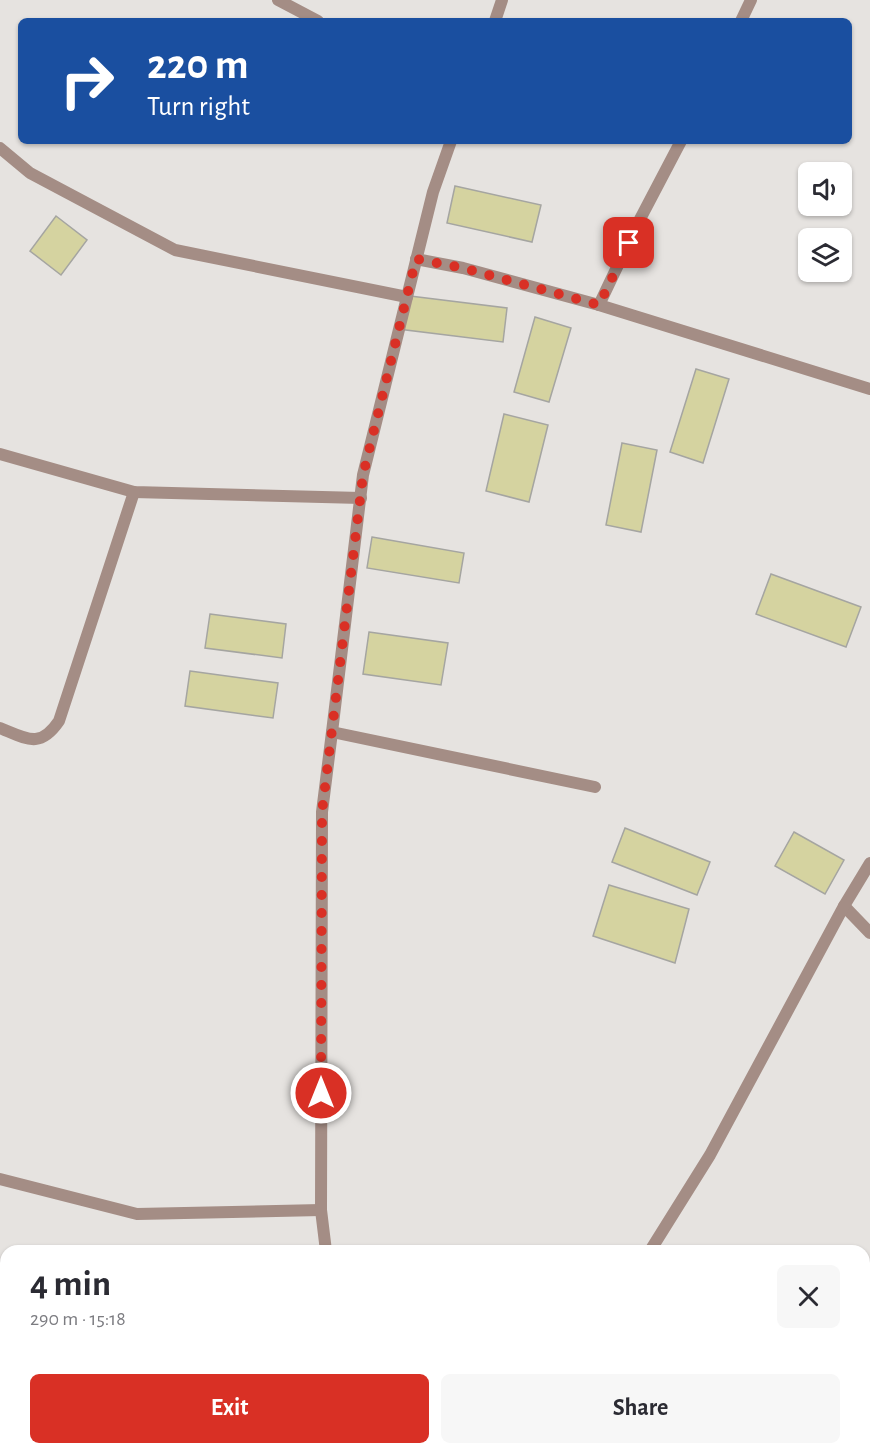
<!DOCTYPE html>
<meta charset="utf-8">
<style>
body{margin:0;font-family:"Alegreya Sans",sans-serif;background:#f7f7f7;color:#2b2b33;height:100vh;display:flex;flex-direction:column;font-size:22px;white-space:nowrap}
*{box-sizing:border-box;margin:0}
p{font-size:20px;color:#7c7c81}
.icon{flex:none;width:33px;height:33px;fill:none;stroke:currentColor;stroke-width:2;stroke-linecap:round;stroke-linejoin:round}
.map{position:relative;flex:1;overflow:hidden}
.side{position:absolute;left:0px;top:1245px;width:870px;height:210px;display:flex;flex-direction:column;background:#fff;border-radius:18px 18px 0 0;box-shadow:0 2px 4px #0004}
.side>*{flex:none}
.top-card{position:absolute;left:18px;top:18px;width:834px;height:126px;border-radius:9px;box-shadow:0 2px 4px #0004;background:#1a4fa0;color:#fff;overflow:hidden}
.fabs{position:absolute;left:798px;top:162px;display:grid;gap:12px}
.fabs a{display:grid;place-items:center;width:54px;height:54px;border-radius:9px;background:#fff;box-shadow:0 2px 4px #0004;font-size:30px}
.pin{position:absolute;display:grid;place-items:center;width:51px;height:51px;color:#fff;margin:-26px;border-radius:12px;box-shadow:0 3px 9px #0006}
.me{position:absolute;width:66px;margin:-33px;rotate:0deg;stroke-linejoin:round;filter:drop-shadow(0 0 4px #0008)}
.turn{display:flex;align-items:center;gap:21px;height:126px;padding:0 30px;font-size:27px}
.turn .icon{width:78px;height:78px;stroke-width:2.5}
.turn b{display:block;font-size:42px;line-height:51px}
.round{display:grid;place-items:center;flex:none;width:63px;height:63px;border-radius:9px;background:#f7f7f7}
.head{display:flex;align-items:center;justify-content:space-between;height:102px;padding:0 30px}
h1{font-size:36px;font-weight:600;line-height:45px}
.button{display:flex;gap:12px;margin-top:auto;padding:12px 30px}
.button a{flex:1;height:69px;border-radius:9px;background:#d93025;color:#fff;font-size:24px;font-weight:600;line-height:69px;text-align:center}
.button a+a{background:#f7f7f7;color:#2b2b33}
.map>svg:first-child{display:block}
</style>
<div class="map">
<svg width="870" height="1455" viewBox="0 0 870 1455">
<rect width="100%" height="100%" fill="#e6e3e0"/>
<g fill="#d5d3a0" stroke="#a5a5a1" stroke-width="1.5">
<polygon points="455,186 541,205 532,242 447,223"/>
<polygon points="56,216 87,240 61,275 30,251"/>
<polygon points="402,295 507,308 503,342 398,329"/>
<polygon points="535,317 571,328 549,402 514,392"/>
<polygon points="696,369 729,379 703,463 670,452"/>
<polygon points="504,414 548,425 529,502 486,491"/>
<polygon points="622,443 657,450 641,532 606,525"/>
<polygon points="372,537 464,553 459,583 367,568"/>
<polygon points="771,574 861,607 846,647 756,614"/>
<polygon points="210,614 286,624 282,658 205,648"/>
<polygon points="369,632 448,643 441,685 363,674"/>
<polygon points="190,671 278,683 273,718 185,706"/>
<polygon points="625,828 710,862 697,895 612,862"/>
<polygon points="794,832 844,860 825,894 775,866"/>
<polygon points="609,885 689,909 675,963 593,936"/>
</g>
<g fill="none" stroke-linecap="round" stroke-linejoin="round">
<g stroke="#a48d85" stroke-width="12">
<polyline points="278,0 318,21"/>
<polyline points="495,21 502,0"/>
<polyline points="741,21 751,0"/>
<polyline points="0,148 30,173 175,250 407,297"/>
<polyline points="416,259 463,268 599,305 870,389"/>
<polyline points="599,305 638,223 681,141"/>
<polyline points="0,454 134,492 361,498"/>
<path d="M0,728C27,739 40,749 59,721L134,492"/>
<polyline points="332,732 595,787"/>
<polyline points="844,906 870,933"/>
<polyline points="0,1179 137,1214 321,1210"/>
<polyline points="326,1251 321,1210 322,812 332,732 363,475 433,192 451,141"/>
<polyline points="650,1251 710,1155 844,906 870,863"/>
<polyline points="864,1394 870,1393"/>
<polyline points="349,1449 350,1455"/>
<polyline points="520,1455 524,1449"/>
</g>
</g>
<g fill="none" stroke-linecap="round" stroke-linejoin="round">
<polyline stroke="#d93025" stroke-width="10" stroke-dasharray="0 18" points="321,1093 322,812 363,475 416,259 463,268 599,305 629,243"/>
</g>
</svg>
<div class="fabs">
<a><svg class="icon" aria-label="sound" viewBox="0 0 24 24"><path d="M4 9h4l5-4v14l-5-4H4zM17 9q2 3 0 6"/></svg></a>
<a><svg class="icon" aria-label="layers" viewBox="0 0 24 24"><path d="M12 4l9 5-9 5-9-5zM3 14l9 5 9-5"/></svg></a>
</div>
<div class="pin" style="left:629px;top:243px;background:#d93025"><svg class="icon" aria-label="arrive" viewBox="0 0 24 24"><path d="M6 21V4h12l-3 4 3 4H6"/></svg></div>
<svg class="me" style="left:321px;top:1093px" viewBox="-20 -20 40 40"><circle r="17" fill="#d93025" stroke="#fff" stroke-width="3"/><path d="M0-11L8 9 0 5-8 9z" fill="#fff"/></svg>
<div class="top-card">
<div class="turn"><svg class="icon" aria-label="right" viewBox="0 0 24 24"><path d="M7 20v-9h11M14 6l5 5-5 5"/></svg><div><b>220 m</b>Turn right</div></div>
</div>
<section class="side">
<div class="head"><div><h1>4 min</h1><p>290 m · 15:18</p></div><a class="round"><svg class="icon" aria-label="close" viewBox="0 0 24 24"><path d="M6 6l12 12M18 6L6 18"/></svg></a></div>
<div class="button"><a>Exit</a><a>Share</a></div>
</section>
</div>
